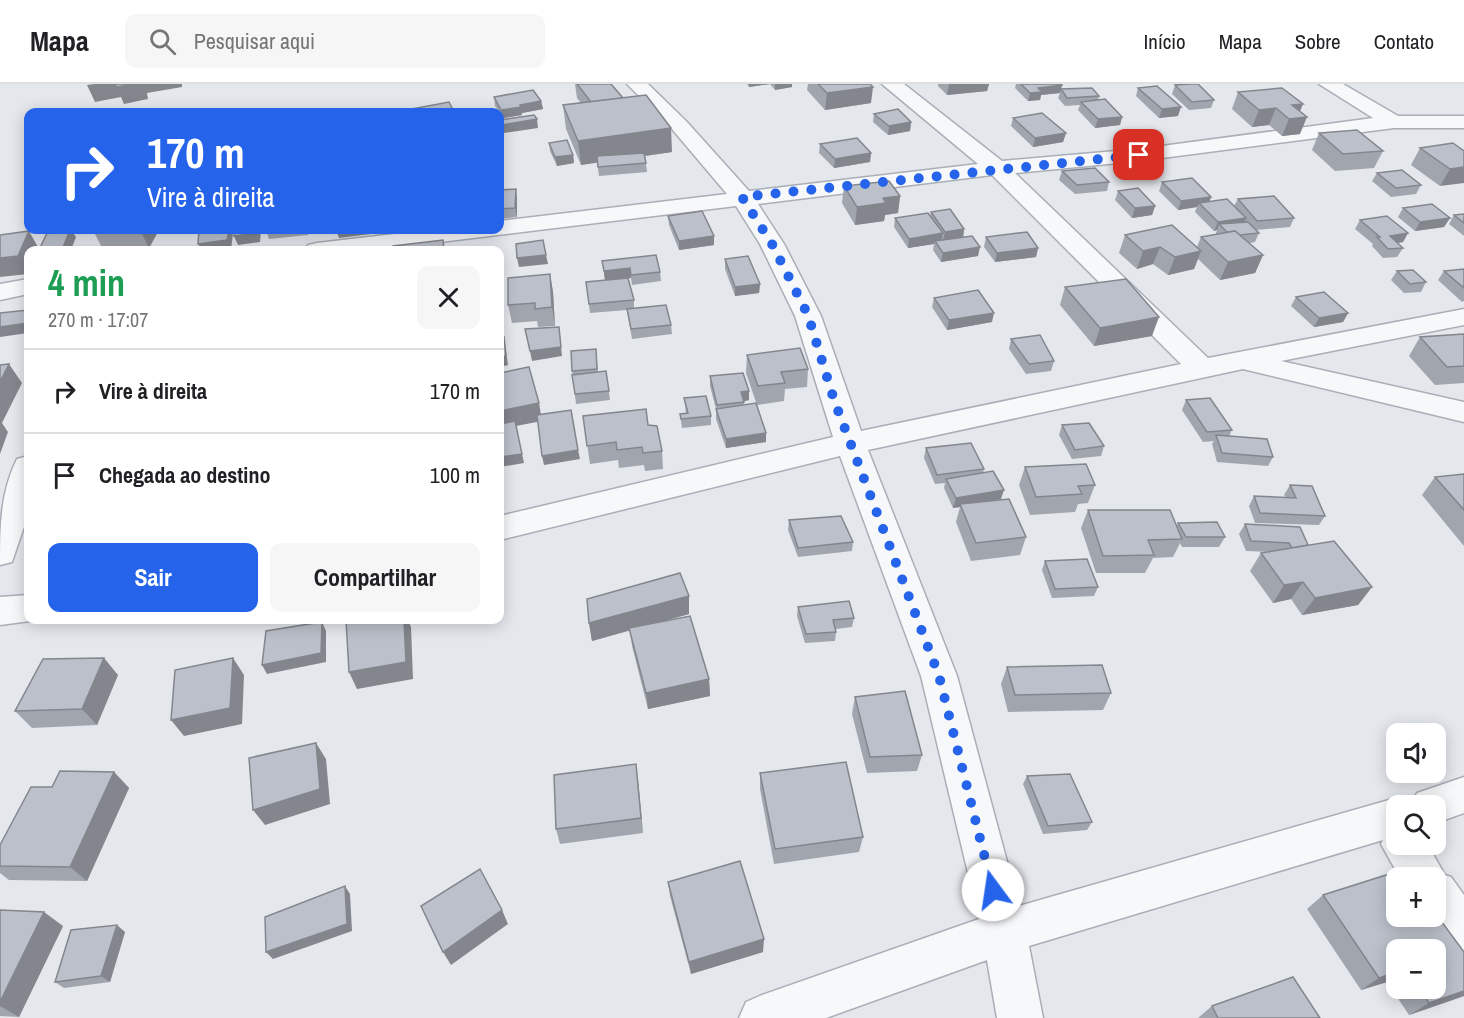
<!DOCTYPE html>
<html lang="pt">
<meta charset="utf-8">
<style>
body{margin:0;font-family:"Archivo Narrow",sans-serif;background:#f6f6f6;color:#202124;height:100vh;display:flex;flex-direction:column;font-size:22px;white-space:nowrap}
*{box-sizing:border-box;margin:0}
p{font-size:20px;color:#757577}
.icon{flex:none;width:33px;height:33px;fill:none;stroke:currentColor;stroke-width:2;stroke-linecap:round;stroke-linejoin:round}
.map{position:relative;flex:1;overflow:hidden}
.drawer{position:absolute;left:24px;top:162px;width:480px;height:378px;display:flex;flex-direction:column;background:#fff;border-radius:12px;box-shadow:0 3px 15px #0003}
.drawer>*{flex:none}
.banner{position:absolute;left:24px;top:24px;width:480px;height:126px;border-radius:12px;box-shadow:0 3px 15px #0003;background:#2563eb;color:#fff;overflow:hidden}
.tools{position:absolute;left:1386px;top:639px;display:grid;gap:12px}
.tools a{display:grid;place-items:center;width:60px;height:60px;border-radius:12px;background:#fff;box-shadow:0 3px 15px #0003;font-size:30px}
.pin{position:absolute;display:grid;place-items:center;width:51px;height:51px;color:#fff;margin:-26px;border-radius:12px;box-shadow:0 3px 9px #0006}
.me{position:absolute;width:66px;margin:-33px;rotate:346deg;stroke-linejoin:round;filter:drop-shadow(0 0 4px #0008)}
.turn{display:flex;align-items:center;gap:21px;height:126px;padding:0 24px;font-size:27px}
.turn .icon{width:78px;height:78px;stroke-width:2.5}
.turn b{display:block;font-size:42px;line-height:51px}
.round{display:grid;place-items:center;flex:none;width:63px;height:63px;border-radius:12px;background:#f6f6f6}
.summary{display:flex;align-items:center;justify-content:space-between;height:102px;padding:0 24px}
h1{font-size:36px;font-weight:700;line-height:45px;color:#1e9e55}
.button{display:flex;gap:12px;margin-top:auto;padding:12px 24px}
.button a{flex:1;height:69px;border-radius:12px;background:#2563eb;color:#fff;font-size:24px;font-weight:700;line-height:69px;text-align:center}
.button a+a{background:#f6f6f6;color:#202124}
ul{padding:0;list-style:none}
li{display:flex;align-items:center;gap:18px;height:84px;padding:0 24px;border-top:2px solid #e0e0e0}
li div{flex:1}
li b{display:block;font-size:22px}
li em{font-style:normal}
header{display:flex;align-items:center;gap:36px;box-sizing:border-box;height:84px;padding:0 30px;background:#fff;border-bottom:2px solid #e0e0e0}
header strong{font-size:28px}
nav{display:flex;gap:33px;margin-inline-start:auto;font-size:21px}
.search{width:420px;height:54px;background:#f6f6f6;display:flex;align-items:center;gap:15px;box-sizing:border-box;padding:0 21px;border-radius:12px;color:#757577;font-size:22px}
.map>svg:first-child{display:block}
</style>
<header>
<strong>Mapa</strong>
<div class="search"><svg class="icon" aria-label="search" viewBox="0 0 24 24"><circle cx="10" cy="10" r="6"/><path d="M15 15l6 6"/></svg>Pesquisar aqui</div>
<nav><a>Início</a><a>Mapa</a><a>Sobre</a><a>Contato</a></nav>
</header>
<div class="map">
<svg width="1464" height="934" viewBox="0 0 1464 934">
<rect width="100%" height="100%" fill="#e4e7ec"/>
<g fill="none" stroke-linecap="round" stroke-linejoin="round">
<defs>
<g id="minor">
<path d="M627,0H648L686,37L749,107L978,80L882,0H904L1002,77L1139,65L1373,34L1319,0H1343L1398,32H1464V44H1394L1139,77L1015,89L1208,274L1464,225V241L1281,277L1464,318V338L1243,285L868,366L957,592L1019,822L1396,714L1411,721L1417,709L1464,693V729L1436,739V722H1396V760H1427L1445,791L1451,793L1464,811V871L1448,865L1427,832H1436V794H1400L1381,760L1383,756L1029,862L1043,934H997L987,876L826,934H739L746,918L762,911L979,835L921,592L840,372L500,456V432L833,353L795,232L760,160L736,122L374,166H305L308,161L317,159L429,146H500V137L727,110L672,45ZM992,91L1181,280L861,347L821,232L784,160L758,120Z"/>
<polygon points="28,195 28,210 0,216 0,200"/>
<path d="M28,372V431L12,478L0,481C0,444 0,409 17,375Z"/>
<polygon points="28,511 28,536 38,536 0,541 0,513"/>
</g>
</defs>
<use href="#minor" stroke="#a9aeb7" stroke-width="3"/>
<use href="#minor" fill="#f7f8fa" fill-rule="evenodd"/>
</g>
<g fill="#a1a5ae" fill-rule="evenodd">
<polygon points="575,0 611,0 672,68 645,72 647,88 599,92 597,78 581,81 566,45 563,21 581,19 577,14"/>
<polygon points="747,0 792,0 792,3 775,6 770,0 749,3"/>
<polygon points="808,0 870,0 871,19 825,26 807,6"/>
<polygon points="938,0 989,0 987,7 947,11 938,2"/>
<polygon points="1016,0 1061,0 1062,1 1061,5 1099,12 1098,16 1122,33 1120,41 1095,44 1078,26 1080,21 1065,22 1058,14 1060,9 1041,11 1040,16 1028,17 1015,4"/>
<polygon points="1175,1 1214,16 1211,24 1189,26 1172,10"/>
<polygon points="1138,4 1178,32 1159,34 1136,12"/>
<polygon points="1238,8 1303,20 1300,27 1300,50 1282,52 1269,41 1252,43 1232,25"/>
<polygon points="494,13 541,17 543,25 522,29 522,31 503,34 495,22"/>
<polygon points="874,30 911,38 910,47 888,51 873,38"/>
<polygon points="1013,34 1066,49 1063,58 1033,63 1011,42"/>
<polygon points="1319,49 1383,67 1374,84 1335,87 1312,66"/>
<polygon points="549,59 573,71 574,79 557,82 550,67"/>
<polygon points="820,60 871,69 870,78 834,84 819,69"/>
<polygon points="1420,64 1464,67 1440,102 1411,81"/>
<polygon points="1062,87 1109,98 1107,107 1075,110 1059,96"/>
<polygon points="1377,89 1421,101 1416,110 1391,113 1372,97"/>
<polygon points="1162,98 1211,113 1209,117 1234,122 1238,115 1294,134 1290,143 1256,146 1259,149 1255,158 1249,159 1263,171 1255,189 1220,196 1198,175 1194,185 1168,191 1153,180 1137,185 1119,169 1125,151 1197,163 1201,153 1216,150 1216,149 1217,146 1214,147 1195,128 1197,123 1178,126 1159,107"/>
<polygon points="844,102 900,112 898,129 885,131 884,137 855,141 842,119"/>
<polygon points="500,106 517,114 517,133 500,135"/>
<polygon points="1118,107 1155,122 1152,131 1132,134 1115,116"/>
<polygon points="1403,124 1450,134 1444,143 1415,147 1398,133"/>
<polygon points="931,128 964,145 963,153 978,172 941,178 933,166 934,160 908,164 894,143 895,134 930,133"/>
<polygon points="1464,130 1464,152 1449,140 1454,131"/>
<polygon points="668,132 714,152 714,161 679,166 669,141"/>
<polygon points="1360,136 1408,149 1403,158 1397,159 1403,164 1397,173 1383,174 1372,162 1373,160 1355,145"/>
<polygon points="159,146 149,164 103,166 94,148"/>
<polygon points="266,146 309,146 308,151 269,155"/>
<polygon points="986,153 1038,164 1036,173 995,178 984,163"/>
<polygon points="725,175 760,200 759,209 735,212 725,185"/>
<polygon points="602,177 660,188 661,197 632,201 631,194 628,194 634,216 634,224 671,241 672,250 632,255 627,226 590,229 586,198 605,196"/>
<polygon points="1464,185 1464,217 1462,218 1438,196 1444,187"/>
<polygon points="1397,187 1426,198 1421,208 1404,209 1391,196"/>
<polygon points="550,190 553,208 555,242 538,243 537,237 512,239 508,221"/>
<polygon points="1065,203 1152,252 1094,262 1060,221"/>
<polygon points="1296,213 1348,229 1343,238 1314,243 1291,222"/>
<polygon points="934,214 992,238 947,246 932,223"/>
<polygon points="1464,250 1464,299 1435,301 1409,272 1420,253"/>
<polygon points="1011,255 1054,277 1051,287 1026,290 1009,265"/>
<polygon points="596,265 598,288 606,287 610,316 576,320 572,287"/>
<polygon points="747,271 808,285 807,303 785,305 784,317 757,321 746,289"/>
<polygon points="710,292 749,307 749,316 744,317 744,321 766,358 726,364 716,335 716,325 710,302"/>
<polygon points="684,314 711,332 711,341 682,344 680,330 686,329"/>
<polygon points="1186,316 1232,346 1229,352 1273,373 1268,382 1217,378 1212,360 1214,357 1203,358 1182,326"/>
<polygon points="583,332 648,341 662,367 663,385 645,387 644,381 619,384 618,376 590,380"/>
<polygon points="1062,341 1104,362 1101,372 1072,375 1059,351"/>
<polygon points="926,364 984,385 983,389 1001,415 995,416 1026,453 1020,471 971,477 956,438 960,423 953,424 944,404 945,399 935,400 924,374"/>
<polygon points="1025,383 1095,401 1088,419 1078,420 1075,428 1030,431 1019,401"/>
<polygon points="1464,390 1464,462 1422,411 1435,393"/>
<polygon points="1290,401 1325,432 1319,441 1255,439 1249,422 1254,412 1286,414 1284,411"/>
<polygon points="1088,426 1176,443 1178,439 1225,453 1219,463 1182,463 1180,459 1173,473 1153,474 1145,489 1096,489 1081,444"/>
<polygon points="789,436 853,458 852,467 798,473 788,446"/>
<polygon points="1245,440 1308,461 1372,503 1358,521 1302,531 1291,515 1273,519 1250,487 1261,469 1272,468 1246,467 1239,450"/>
<polygon points="1045,477 1098,503 1094,512 1052,514 1042,486"/>
<polygon points="680,489 689,512 689,530 657,539 690,532 709,595 710,612 648,625 632,562 630,546 592,557 589,539 587,515"/>
<polygon points="798,523 854,534 852,543 836,545 836,548 835,557 805,559 797,532"/>
<polygon points="1007,583 1111,609 1103,626 1008,628 1001,600"/>
<polygon points="118,591 97,641 32,644 15,627"/>
<polygon points="855,613 922,671 917,687 867,689 852,630"/>
<polygon points="636,680 643,749 560,760 556,745"/>
<polygon points="114,688 129,704 87,797 9,796 0,789 0,761 52,703"/>
<polygon points="760,689 863,753 859,768 774,780 760,705"/>
<polygon points="1027,692 1092,738 1087,746 1043,750 1023,700"/>
<polygon points="668,798 763,868 691,890 670,812"/>
<path d="M1323,811L1464,912L1409,931L1387,898L1361,906L1307,825ZM1396,866L1436,904H1396Z"/>
<polygon points="0,826 63,842 19,933 0,932"/>
<polygon points="125,848 110,898 64,904 55,898"/>
<polygon points="1212,922 1320,934 1198,934"/>
</g>
<g fill="#83868d">
<polygon points="94,0 182,0 182,3 147,9 148,15 124,20 121,13 95,18 87,1"/>
<polygon points="749,0 770,0 749,3"/>
<polygon points="775,0 792,0 792,3 775,6"/>
<polygon points="949,0 989,0 987,7 947,11"/>
<polygon points="1062,1 1060,9 1041,11 1040,16 1028,17 1030,9 1038,4"/>
<polygon points="873,3 871,19 825,26 827,9"/>
<polygon points="541,17 543,25 522,29 522,31 503,34 501,26 520,21"/>
<polygon points="1303,20 1297,34 1307,33 1300,50 1282,52 1289,35 1292,21"/>
<polygon points="1181,23 1178,32 1159,34 1162,25"/>
<polygon points="1276,24 1269,41 1252,43 1259,26"/>
<polygon points="1122,33 1120,41 1095,44 1098,35"/>
<polygon points="537,35 538,44 504,49 502,41"/>
<polygon points="911,38 910,47 888,51 889,42"/>
<polygon points="671,44 672,68 581,81 578,57"/>
<polygon points="1066,49 1063,58 1033,63 1035,54"/>
<polygon points="871,69 870,78 834,84 835,75"/>
<polygon points="573,71 574,79 557,82 555,73"/>
<polygon points="1464,83 1464,99 1440,102 1450,85"/>
<polygon points="516,105 517,114 517,133 515,124"/>
<polygon points="900,112 898,129 885,131 884,137 855,141 857,123 883,114"/>
<polygon points="1211,113 1208,122 1199,119 1197,123 1178,126 1181,117"/>
<polygon points="1155,122 1152,131 1132,134 1135,124"/>
<polygon points="1246,134 1243,143 1219,140 1217,146 1214,147 1218,138"/>
<polygon points="1450,134 1444,143 1415,147 1420,138"/>
<polygon points="964,145 963,155 943,157 945,148"/>
<polygon points="70,146 71,146 76,153 71,166 62,166"/>
<polygon points="140,146 159,146 149,164"/>
<polygon points="229,146 232,146 233,149 231,166 202,166 198,160"/>
<polygon points="256,146 261,146 260,158 238,161 234,152"/>
<polygon points="336,146 379,146 379,149 339,154"/>
<polygon points="29,147 39,165 38,166 28,166 28,190 0,193 0,174"/>
<polygon points="943,149 941,159 935,157 934,160 908,164 909,155"/>
<polygon points="1408,149 1403,158 1385,161 1390,152"/>
<polygon points="714,152 714,161 679,166 679,157"/>
<polygon points="980,163 978,172 941,178 943,169"/>
<polygon points="1160,163 1153,180 1137,185 1143,167"/>
<polygon points="1038,164 1036,173 995,178 997,169"/>
<polygon points="1201,167 1194,185 1168,191 1175,173"/>
<polygon points="546,171 548,180 519,183 517,174"/>
<polygon points="1263,171 1255,189 1220,196 1228,178"/>
<polygon points="630,184 631,194 605,197 604,187"/>
<polygon points="550,190 553,208 555,242 552,223"/>
<polygon points="760,200 759,209 735,212 735,203"/>
<polygon points="994,229 992,238 947,246 949,236"/>
<polygon points="1348,229 1343,238 1314,243 1319,234"/>
<polygon points="1159,233 1152,252 1094,262 1100,244"/>
<polygon points="28,238 28,249 0,253 0,243"/>
<polygon points="559,243 562,272 532,277 530,267"/>
<polygon points="504,253 508,281 500,283 500,273"/>
<polygon points="9,280 22,299 2,339 8,348 0,370 0,298"/>
<polygon points="749,307 749,316 741,318 741,308"/>
<polygon points="539,319 542,337 516,342 524,379 500,383 500,327"/>
<polygon points="766,349 766,358 726,364 726,355"/>
<polygon points="578,366 580,375 544,381 542,372"/>
<polygon points="1004,406 1001,415 961,422 960,420 960,423 953,424 956,414"/>
<polygon points="1303,498 1291,515 1273,519 1284,501"/>
<polygon points="1372,503 1358,521 1302,531 1315,514"/>
<polygon points="689,512 689,530 592,557 589,539"/>
<polygon points="404,536 408,536 411,543 413,595 357,605 349,588"/>
<polygon points="322,538 326,547 326,578 267,590 262,581"/>
<polygon points="104,574 118,591 97,641 82,625"/>
<polygon points="233,574 244,591 242,640 184,652 171,636"/>
<polygon points="709,595 710,612 648,625 646,609"/>
<polygon points="316,659 326,675 330,720 265,741 253,726"/>
<polygon points="636,680 638,696 643,749 641,734"/>
<polygon points="114,688 129,704 87,797 70,783"/>
<polygon points="345,802 350,810 352,847 273,875 266,868"/>
<polygon points="502,826 508,840 451,881 443,868"/>
<polygon points="44,828 63,842 19,933 0,922 0,918"/>
<polygon points="117,841 125,848 110,898 101,892"/>
<polygon points="764,855 763,868 691,890 689,878"/>
<polygon points="1396,888 1396,891 1387,898 1361,906 1379,894"/>
<polygon points="1464,907 1464,912 1409,931 1429,919"/>
</g>
<g fill="#bbc0ca" stroke="#83868d" stroke-width="1.5">
<polygon points="116,0 134,0 116,3"/>
<polygon points="577,0 611,0 623,14 591,18"/>
<polygon points="818,0 870,0 873,3 827,9"/>
<polygon points="1021,0 1061,0 1062,1 1038,4 1042,8 1030,9"/>
<polygon points="1190,0 1198,0 1214,16 1192,18 1175,1"/>
<polygon points="1157,2 1181,23 1162,25 1138,4"/>
<polygon points="1092,4 1099,12 1067,14 1061,5"/>
<polygon points="1282,4 1303,20 1292,21 1307,33 1289,35 1276,24 1259,26 1238,8"/>
<polygon points="533,6 541,17 520,21 521,23 501,26 494,13"/>
<polygon points="646,11 671,44 578,57 563,21"/>
<polygon points="1105,15 1122,33 1098,35 1081,18"/>
<polygon points="449,18 454,28 407,28 406,26"/>
<polygon points="898,25 911,38 889,42 874,30"/>
<polygon points="1042,29 1066,49 1035,54 1013,34"/>
<polygon points="534,31 537,35 502,41 500,36"/>
<polygon points="1357,46 1383,67 1343,70 1319,49"/>
<polygon points="857,54 871,69 835,75 820,60"/>
<polygon points="567,56 573,71 555,73 549,59"/>
<polygon points="1453,59 1464,67 1464,83 1450,85 1420,64"/>
<polygon points="644,69 646,79 598,83 597,72"/>
<polygon points="1095,84 1109,98 1077,101 1062,87"/>
<polygon points="1402,86 1421,101 1396,104 1377,89"/>
<polygon points="1192,94 1211,113 1181,117 1162,98"/>
<polygon points="889,97 900,112 883,114 886,119 857,123 844,102"/>
<polygon points="1138,104 1155,122 1135,124 1118,107"/>
<polygon points="516,105 515,124 500,125 500,106"/>
<polygon points="1274,112 1294,134 1257,137 1238,115"/>
<polygon points="1227,115 1246,134 1218,138 1199,119"/>
<polygon points="1432,120 1450,134 1420,138 1403,124"/>
<polygon points="950,125 964,145 945,148 931,128"/>
<polygon points="702,127 714,152 679,157 668,132"/>
<polygon points="928,129 943,149 909,155 895,134"/>
<polygon points="1464,130 1464,139 1454,131"/>
<polygon points="1387,132 1408,149 1390,152 1403,164 1388,165 1377,153 1380,153 1360,136"/>
<polygon points="1248,138 1259,149 1240,151 1235,147 1227,148 1219,140"/>
<polygon points="1172,141 1201,167 1175,173 1160,163 1143,167 1125,151"/>
<polygon points="59,146 70,146 62,166 39,166 48,147"/>
<polygon points="95,146 140,146 94,148"/>
<polygon points="199,146 229,146 227,156 198,160"/>
<polygon points="235,146 256,146 256,149 234,152"/>
<polygon points="29,147 18,172 0,174 0,151"/>
<polygon points="1235,147 1263,171 1228,178 1201,153"/>
<polygon points="1027,148 1038,164 997,169 986,153"/>
<polygon points="972,152 980,163 943,169 935,157"/>
<polygon points="443,156 444,166 393,166 393,162"/>
<polygon points="543,156 546,171 517,174 516,160"/>
<polygon points="656,171 660,188 631,191 630,184 604,187 602,177"/>
<polygon points="748,172 760,200 735,203 725,175"/>
<polygon points="1464,185 1464,204 1444,187"/>
<polygon points="1413,186 1426,198 1410,200 1397,187"/>
<polygon points="550,190 552,223 535,225 535,219 508,221 508,194"/>
<polygon points="628,194 634,216 589,220 586,198"/>
<polygon points="1126,195 1159,233 1100,244 1065,203"/>
<polygon points="978,206 994,229 949,236 934,214"/>
<polygon points="1324,208 1348,229 1319,234 1296,213"/>
<polygon points="666,221 671,241 631,245 627,225"/>
<polygon points="28,226 28,239 0,243 0,229"/>
<polygon points="559,243 561,263 530,267 525,245"/>
<polygon points="1464,250 1464,282 1447,283 1420,253"/>
<polygon points="1040,251 1054,277 1029,280 1011,255"/>
<polygon points="504,253 506,272 500,273 500,254"/>
<polygon points="800,264 808,285 781,288 785,299 758,302 747,271"/>
<polygon points="596,265 597,285 572,287 571,267"/>
<polygon points="9,280 0,298 0,281"/>
<polygon points="529,283 539,319 500,327 500,289"/>
<polygon points="606,287 609,307 575,310 572,291"/>
<polygon points="743,289 749,307 741,308 744,318 717,321 710,292"/>
<polygon points="706,312 711,332 681,335 680,330 688,329 684,314"/>
<polygon points="1210,314 1232,346 1207,348 1186,316"/>
<polygon points="756,319 766,349 726,355 716,325"/>
<polygon points="646,325 648,341 657,342 662,367 643,369 642,363 617,366 616,358 587,362 583,332"/>
<polygon points="571,326 578,366 542,372 537,331"/>
<polygon points="515,337 522,370 500,373 500,340"/>
<polygon points="1089,339 1104,362 1075,366 1062,341"/>
<polygon points="1216,351 1267,355 1273,373 1222,369"/>
<polygon points="971,359 984,385 937,391 926,364"/>
<polygon points="1086,380 1095,401 1078,402 1082,410 1036,413 1025,383"/>
<polygon points="993,387 1004,406 956,414 946,395"/>
<polygon points="1464,390 1464,426 1435,393"/>
<polygon points="1290,401 1312,402 1325,432 1260,429 1254,412 1296,414"/>
<polygon points="1009,415 1026,453 976,459 960,420"/>
<polygon points="1088,426 1170,426 1182,455 1148,456 1154,471 1103,472"/>
<polygon points="841,432 853,458 798,464 789,436"/>
<polygon points="1217,438 1225,453 1186,453 1178,439"/>
<polygon points="1245,440 1300,443 1308,461 1292,464 1289,459 1251,457"/>
<polygon points="1334,457 1372,503 1315,514 1303,498 1284,501 1261,469"/>
<polygon points="1087,475 1098,503 1055,505 1045,477"/>
<polygon points="680,489 689,512 589,539 587,515"/>
<polygon points="849,517 854,534 833,536 836,548 806,550 798,523"/>
<polygon points="690,532 709,595 646,609 629,544"/>
<polygon points="346,536 404,536 406,578 349,588"/>
<polygon points="322,538 321,569 262,581 266,547"/>
<polygon points="104,574 82,625 15,627 43,575"/>
<polygon points="233,574 230,624 171,636 175,586"/>
<polygon points="1102,581 1111,609 1015,611 1007,583"/>
<polygon points="905,607 922,671 870,673 855,613"/>
<polygon points="316,659 320,705 253,726 249,674"/>
<polygon points="846,678 863,753 775,765 760,689"/>
<polygon points="636,680 641,734 556,745 554,691"/>
<polygon points="60,687 114,688 70,783 0,782 0,761 31,703 52,703"/>
<polygon points="1070,690 1092,738 1048,742 1027,692"/>
<polygon points="740,777 764,855 689,878 668,798"/>
<polygon points="480,785 502,826 443,868 421,822"/>
<polygon points="1402,786 1408,794 1396,794 1396,832 1436,832 1436,830 1464,868 1464,907 1429,919 1419,904 1436,904 1436,866 1396,866 1396,888 1379,894 1323,811"/>
<polygon points="345,802 347,840 266,868 265,833"/>
<polygon points="0,826 44,828 0,918"/>
<polygon points="117,841 101,892 55,898 71,846"/>
<polygon points="1293,893 1320,934 1218,934 1212,922"/>
</g>
<g fill="none" stroke-linecap="round" stroke-linejoin="round">
<polyline stroke="#2563eb" stroke-width="10" stroke-dasharray="0 18" points="993,806 939,592 834,316 808,231 772,160 742,113 1139,71"/>
</g>
</svg>
<div class="tools">
<a><svg class="icon" aria-label="sound" viewBox="0 0 24 24"><path d="M4 9h4l5-4v14l-5-4H4zM17 9q2 3 0 6"/></svg></a>
<a><svg class="icon" aria-label="search" viewBox="0 0 24 24"><circle cx="10" cy="10" r="6"/><path d="M15 15l6 6"/></svg></a>
<a>+</a>
<a>−</a>
</div>
<div class="pin" style="left:1139px;top:71px;background:#d93025"><svg class="icon" aria-label="arrive" viewBox="0 0 24 24"><path d="M6 21V4h12l-3 4 3 4H6"/></svg></div>
<svg class="me" style="left:993px;top:806px" viewBox="-20 -20 40 40"><circle r="19" fill="#fff"/><path d="M0-13L10 11 0 6-10 11z" fill="#2563eb"/></svg>
<div class="banner">
<div class="turn"><svg class="icon" aria-label="right" viewBox="0 0 24 24"><path d="M7 20v-9h11M14 6l5 5-5 5"/></svg><div><b>170 m</b>Vire à direita</div></div>
</div>
<section class="drawer">
<div class="summary"><div><h1>4 min</h1><p>270 m · 17:07</p></div><a class="round"><svg class="icon" aria-label="close" viewBox="0 0 24 24"><path d="M6 6l12 12M18 6L6 18"/></svg></a></div>
<ul>
<li><svg class="icon" aria-label="right" viewBox="0 0 24 24"><path d="M7 20v-9h11M14 6l5 5-5 5"/></svg><div><b>Vire à direita</b></div><em>170 m</em></li>
<li><svg class="icon" aria-label="arrive" viewBox="0 0 24 24"><path d="M6 21V4h12l-3 4 3 4H6"/></svg><div><b>Chegada ao destino</b></div><em>100 m</em></li>
</ul>
<div class="button"><a>Sair</a><a>Compartilhar</a></div>
</section>
</div>
